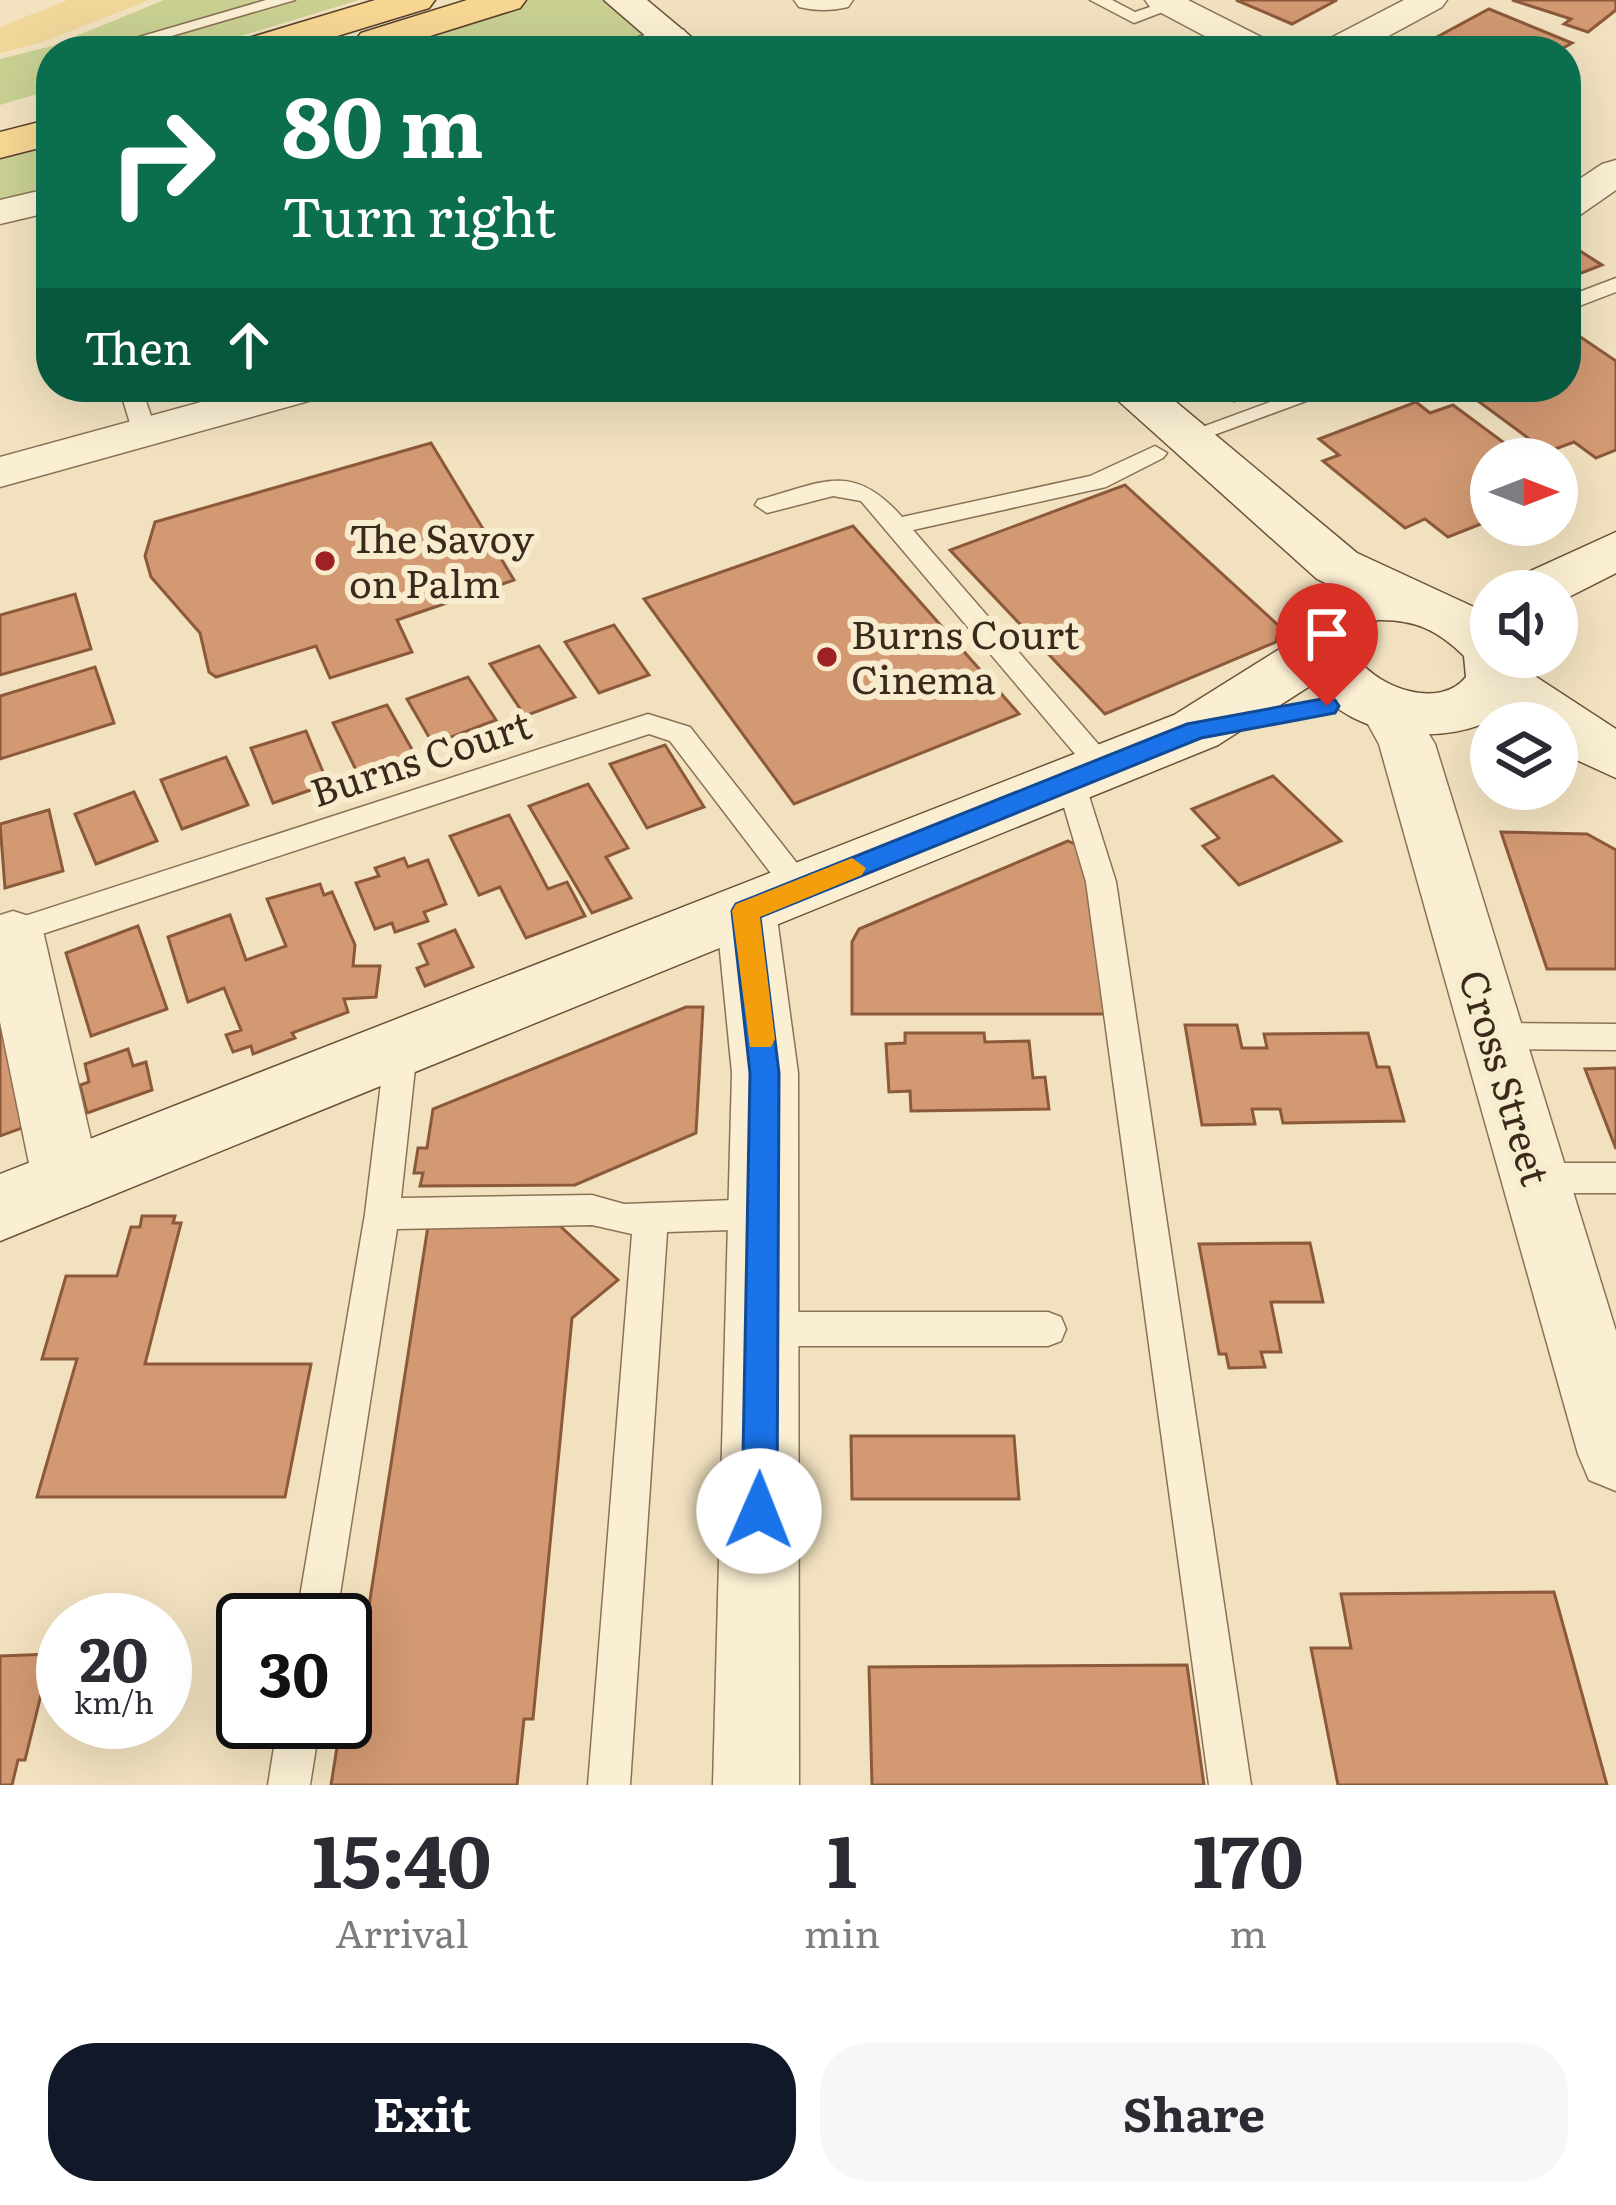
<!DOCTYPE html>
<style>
body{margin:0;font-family:Literata,serif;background:#f7f7f7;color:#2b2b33;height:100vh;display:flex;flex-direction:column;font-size:45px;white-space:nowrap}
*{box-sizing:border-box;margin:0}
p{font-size:39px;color:#7c7c81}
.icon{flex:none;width:66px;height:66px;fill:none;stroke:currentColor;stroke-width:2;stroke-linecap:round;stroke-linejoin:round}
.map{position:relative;height:1785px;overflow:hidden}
.sheet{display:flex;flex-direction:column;background:#fff;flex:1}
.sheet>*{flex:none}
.guide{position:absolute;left:36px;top:36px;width:1545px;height:366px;border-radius:48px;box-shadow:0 12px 48px #0002;background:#0b6e4f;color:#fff;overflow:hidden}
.needle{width:78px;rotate:90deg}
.tools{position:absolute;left:1470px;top:438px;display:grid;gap:24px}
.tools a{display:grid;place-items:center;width:108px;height:108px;border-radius:50%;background:#fff;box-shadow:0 12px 48px #0002;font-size:60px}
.speed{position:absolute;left:36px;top:1593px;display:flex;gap:24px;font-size:60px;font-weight:700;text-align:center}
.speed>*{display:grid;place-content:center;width:156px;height:156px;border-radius:50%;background:#fff;box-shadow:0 12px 48px #0002;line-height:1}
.speed small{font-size:30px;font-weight:400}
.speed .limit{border:6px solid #111;border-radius:18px;background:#fff;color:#111}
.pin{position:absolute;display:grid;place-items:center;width:102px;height:102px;color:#fff;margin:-123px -51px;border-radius:50% 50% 50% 0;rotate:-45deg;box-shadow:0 0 12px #0007}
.pin .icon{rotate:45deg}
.me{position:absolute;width:132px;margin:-66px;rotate:1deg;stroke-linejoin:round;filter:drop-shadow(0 0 9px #0008)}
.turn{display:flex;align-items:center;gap:42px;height:252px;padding:0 48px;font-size:54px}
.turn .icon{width:156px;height:156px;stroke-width:2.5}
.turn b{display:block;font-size:84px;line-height:102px}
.then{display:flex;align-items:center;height:114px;padding:0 48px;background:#0003;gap:24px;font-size:45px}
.eta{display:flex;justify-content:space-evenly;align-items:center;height:204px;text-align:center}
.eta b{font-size:72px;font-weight:700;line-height:84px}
.cta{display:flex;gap:24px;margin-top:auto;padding:24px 48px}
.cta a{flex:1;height:138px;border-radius:48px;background:#111827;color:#fff;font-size:48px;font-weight:700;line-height:138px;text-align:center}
.cta a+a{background:#f7f7f7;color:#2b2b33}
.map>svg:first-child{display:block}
</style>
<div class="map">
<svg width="1616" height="1785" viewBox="0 0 1616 1785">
<rect width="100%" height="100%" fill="#f1e1bf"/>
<g fill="#c9d092">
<polygon points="164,0 359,0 191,51 51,51 51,90 0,105 0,59 52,46"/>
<polygon points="507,0 623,0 671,38 632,51 343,51"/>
<polygon points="51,132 51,200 0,212 0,145"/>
</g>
<polygon fill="#efd79a" points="68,0 149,0 43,42 0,53 0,27"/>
<g fill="#d29972" stroke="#8c593a" stroke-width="3">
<polygon points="1236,0 1337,0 1292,24"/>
<polygon points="1512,0 1616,0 1616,10 1588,32 1564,24 1571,19"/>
<polygon points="1489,9 1572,43 1558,51 1411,51"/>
<polygon points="1566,242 1602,265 1566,279"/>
<polygon points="1579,336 1616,361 1616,450 1596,458 1574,442 1547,452 1459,387 1566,387 1566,341"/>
<polygon points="1217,387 1273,387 1234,401"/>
<polygon points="1416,402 1430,413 1453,405 1526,459 1491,459 1491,520 1448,537 1425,519 1405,528 1323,461 1339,455 1319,439"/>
<polygon points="431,443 514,580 397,620 412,652 330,678 316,646 216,677 209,672 200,633 151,577 145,556 155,522"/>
<polygon points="1125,485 1279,626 1276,642 1105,714 950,550"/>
<polygon points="853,526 1019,714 794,804 644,599"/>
<polygon points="75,594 91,649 0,675 0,615"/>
<polygon points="614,625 649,675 599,693 565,642"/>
<polygon points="539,646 575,697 525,716 490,664"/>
<polygon points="95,667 114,723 0,759 0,696"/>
<polygon points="468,677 496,720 433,744 407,699"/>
<polygon points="387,705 414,753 358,774 333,723"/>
<polygon points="306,731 328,784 273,803 251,748"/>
<polygon points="665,745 704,807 647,828 610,764"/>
<polygon points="226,757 248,805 182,829 161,780"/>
<polygon points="1273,776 1341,841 1239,885 1203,846 1219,838 1192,809"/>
<polygon points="588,784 628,848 606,857 631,898 592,913 529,806"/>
<polygon points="134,792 157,841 96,864 75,814"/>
<polygon points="49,810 63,871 5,888 0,824"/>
<polygon points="509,815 548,889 567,882 585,916 526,938 500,887 479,895 450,836"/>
<polygon points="1501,832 1587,834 1616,850 1616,969 1547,969"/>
<polygon points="1068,841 1084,848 1108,1014 852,1014 852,942 859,929"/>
<polygon points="404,858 408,867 428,860 446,904 424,912 428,921 395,932 392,923 375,929 356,883 379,876 375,868"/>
<polygon points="320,884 324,895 332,892 355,945 353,966 380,966 376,997 344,999 348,1012 292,1033 295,1038 253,1054 251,1046 233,1052 226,1035 241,1030 224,988 188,1002 168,937 230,915 246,960 286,946 267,899"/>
<polygon points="138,926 167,1009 91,1036 66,953"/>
<polygon points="455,930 473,967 425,986 417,968 428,964 419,944"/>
<polygon points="0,967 33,1124 0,1136"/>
<polygon points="686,1007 703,1007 696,1133 575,1185 420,1186 423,1173 414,1173 418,1148 427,1148 433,1109"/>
<polygon points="1185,1025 1237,1025 1242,1048 1267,1048 1264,1034 1368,1033 1377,1067 1389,1067 1404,1121 1283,1123 1280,1109 1252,1109 1255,1124 1202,1125"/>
<polygon points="905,1033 984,1033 985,1042 1029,1041 1033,1078 1045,1077 1049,1109 911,1111 910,1091 889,1092 886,1044 905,1043"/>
<polygon points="128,1049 133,1066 146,1062 152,1090 87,1113 80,1085 89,1082 85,1064"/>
<polygon points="1616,1068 1616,1149 1585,1069"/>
<polygon points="142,1216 175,1216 173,1223 181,1223 145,1364 311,1364 285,1497 37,1497 77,1359 42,1359 66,1276 117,1276 131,1227 140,1227"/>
<polygon points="428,1226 560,1226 618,1280 572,1318 533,1719 524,1719 517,1785 331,1785 338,1741 348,1741"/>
<polygon points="1310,1243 1323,1302 1271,1302 1281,1352 1261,1352 1265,1367 1229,1368 1226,1354 1219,1354 1199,1244"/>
<polygon points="851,1436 1014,1436 1019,1499 852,1499"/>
<polygon points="1554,1592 1607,1785 1338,1785 1311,1648 1351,1648 1341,1594"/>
<polygon points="51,1654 25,1760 18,1760 12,1785 0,1785 0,1656"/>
<polygon points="1187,1665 1204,1785 872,1785 869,1667"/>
</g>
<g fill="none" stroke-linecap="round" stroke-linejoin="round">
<defs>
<g id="lane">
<polygon points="266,0 295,0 120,51 91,51"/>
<polygon points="1090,0 1112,0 1135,12 1171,0 1181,5 1134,23"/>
<polygon points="1616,278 1616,292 1566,311 1566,297"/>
<polygon points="119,387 141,387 157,433 153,438 137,438 133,433"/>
<polygon points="1311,387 1344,387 1195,442 1187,444 1175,437"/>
<path d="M1155,446L1167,453L1163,458L1106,487L913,530L1112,760L1116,767L1102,777L1092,774L861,501L833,496L767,513L755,505L758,500C822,483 852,460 902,517L1090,476Z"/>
<polygon points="648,714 690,727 811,881 815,889 811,897 789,897 670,741 649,734 0,948 0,924"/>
<polygon points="1070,770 1084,780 1116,882 1251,1785 1209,1785 1086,882 1056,780"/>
<polygon points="1491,1023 1616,1024 1616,1050 1491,1049 1480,1045 1475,1036 1480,1027"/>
<polygon points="401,1037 412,1041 417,1050 401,1198 592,1195 624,1204 763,1199 775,1203 780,1214 775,1225 763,1229 667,1232 630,1785 588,1785 632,1234 592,1225 397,1229 336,1620 296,1620 365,1214 385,1050 390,1041"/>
<polygon points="1534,1163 1616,1163 1616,1193 1534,1193 1522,1188 1517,1178 1522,1168"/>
<polygon points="762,1312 1048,1312 1061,1317 1066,1329 1061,1341 1048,1346 762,1346 749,1341 744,1329 749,1317"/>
<polygon points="278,1722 320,1722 310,1785 268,1785"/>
</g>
<g id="street">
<path d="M794,0H853L848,7C832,11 815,11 799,7Z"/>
<polygon points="1145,0 1188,0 1273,43 1278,51 1233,51 1150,7"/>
<polygon points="1404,0 1447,0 1442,7 1361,51 1316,51 1321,43"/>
<path d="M671,27L684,30L689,38C671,58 639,51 614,51L619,43Z"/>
<polygon points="1616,160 1616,190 1580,215 1566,218 1566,188 1602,164"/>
<polygon points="51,188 51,212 0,224 0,200"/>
<polygon points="256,387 330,387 323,397 0,487 0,457"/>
<polygon points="1385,687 1404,693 1435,744 1616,1331 1616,1491 1589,1480 1578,1454 1379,744 1358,706 1366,693"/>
<polygon points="746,888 767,894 776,911 798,1073 799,1785 713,1785 732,1073 716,911 725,894"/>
<polygon points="13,911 35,918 44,935 101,1183 91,1204 67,1213 43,1204 33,1183 0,1022 0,915"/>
</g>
<g id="secondary">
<polygon points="604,0 647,0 708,51 663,51"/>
<path d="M1103,387H1158L1357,553L1489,614L1491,657H1522L1524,669L1616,729V778L1557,751V723H1516L1503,714C1448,748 1353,740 1313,684L1218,745L0,1241V1174L1174,715L1299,637L1322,603L1342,591L1317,579ZM1377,620C1414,619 1438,630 1464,656L1466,677C1440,710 1379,688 1358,659L1356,641Z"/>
<polygon points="1616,532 1616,573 1557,603 1557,591 1507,591 1515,578"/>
</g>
<g id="primary">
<polygon points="375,0 435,0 429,8 288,51 226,51 232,43"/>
<polygon points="467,0 526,0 520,8 382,51 361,49 355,41 361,33"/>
<polygon points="51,119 51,145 0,158 0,132"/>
</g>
</defs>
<use href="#lane" stroke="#8b7256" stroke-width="3"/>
<use href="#street" stroke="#8b7256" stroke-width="3"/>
<use href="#secondary" stroke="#6d5239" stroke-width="3"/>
<use href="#primary" stroke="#583f2b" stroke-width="3"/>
<use href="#lane" fill="#fbefd3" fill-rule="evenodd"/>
<use href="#street" fill="#fbefd3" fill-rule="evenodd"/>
<use href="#secondary" fill="#fbefd3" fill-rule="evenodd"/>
<use href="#primary" fill="#f8d793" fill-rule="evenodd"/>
</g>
<polygon fill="#1a73e8" stroke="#114b97" stroke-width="3" points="1327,698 1335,700 1339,706 1335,713 1201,738 760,917 779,1073 777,1511 772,1524 759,1529 747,1524 742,1511 750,1073 732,911 736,904 1187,724"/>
<polygon fill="#f59e0b" points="852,858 866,868 862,875 760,917 775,1039 771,1047 750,1047 732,911 736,904"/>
<g fill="#9e2224" stroke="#f8eccf" stroke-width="4.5">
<circle cx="325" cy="561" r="12"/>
<circle cx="827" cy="657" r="12"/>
</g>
<g text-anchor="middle" stroke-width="12" stroke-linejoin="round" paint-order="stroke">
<g font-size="39" fill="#392a1c" stroke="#f8eccf" text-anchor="start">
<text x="349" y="553">The Savoy<tspan x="349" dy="45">on Palm</tspan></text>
<text x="851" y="649">Burns Court<tspan x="851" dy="45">Cinema</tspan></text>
</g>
<g font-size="39" fill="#392a1c" stroke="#f8eccf">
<text transform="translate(421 759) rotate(-18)" y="14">Burns Court</text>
<text transform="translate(1504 1078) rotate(73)" y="14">Cross Street</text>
</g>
</g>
</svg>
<div class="tools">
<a><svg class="needle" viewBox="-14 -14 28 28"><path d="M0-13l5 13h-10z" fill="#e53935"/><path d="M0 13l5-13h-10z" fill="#7c7c81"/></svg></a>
<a><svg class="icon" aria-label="sound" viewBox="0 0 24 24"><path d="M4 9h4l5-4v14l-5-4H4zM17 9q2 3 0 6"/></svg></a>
<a><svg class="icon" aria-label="layers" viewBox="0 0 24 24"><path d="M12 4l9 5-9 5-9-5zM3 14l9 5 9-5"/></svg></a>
</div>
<div class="speed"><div>20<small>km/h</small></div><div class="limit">30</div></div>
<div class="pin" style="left:1327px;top:706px;background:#d93025"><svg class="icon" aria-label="arrive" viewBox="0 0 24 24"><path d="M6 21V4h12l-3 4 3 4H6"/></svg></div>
<svg class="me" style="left:759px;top:1511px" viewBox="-20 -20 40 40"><circle r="19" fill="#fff"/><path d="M0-13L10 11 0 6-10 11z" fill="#1a73e8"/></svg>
<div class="guide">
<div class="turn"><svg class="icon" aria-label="right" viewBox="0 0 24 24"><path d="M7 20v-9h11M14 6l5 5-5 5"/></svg><div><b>80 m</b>Turn right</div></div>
<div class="then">Then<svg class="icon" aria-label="ahead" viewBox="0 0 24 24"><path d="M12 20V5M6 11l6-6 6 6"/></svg></div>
</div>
</div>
<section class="sheet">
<div class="eta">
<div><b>15:40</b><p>Arrival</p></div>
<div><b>1</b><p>min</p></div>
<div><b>170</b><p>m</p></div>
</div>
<div class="cta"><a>Exit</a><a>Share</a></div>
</section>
